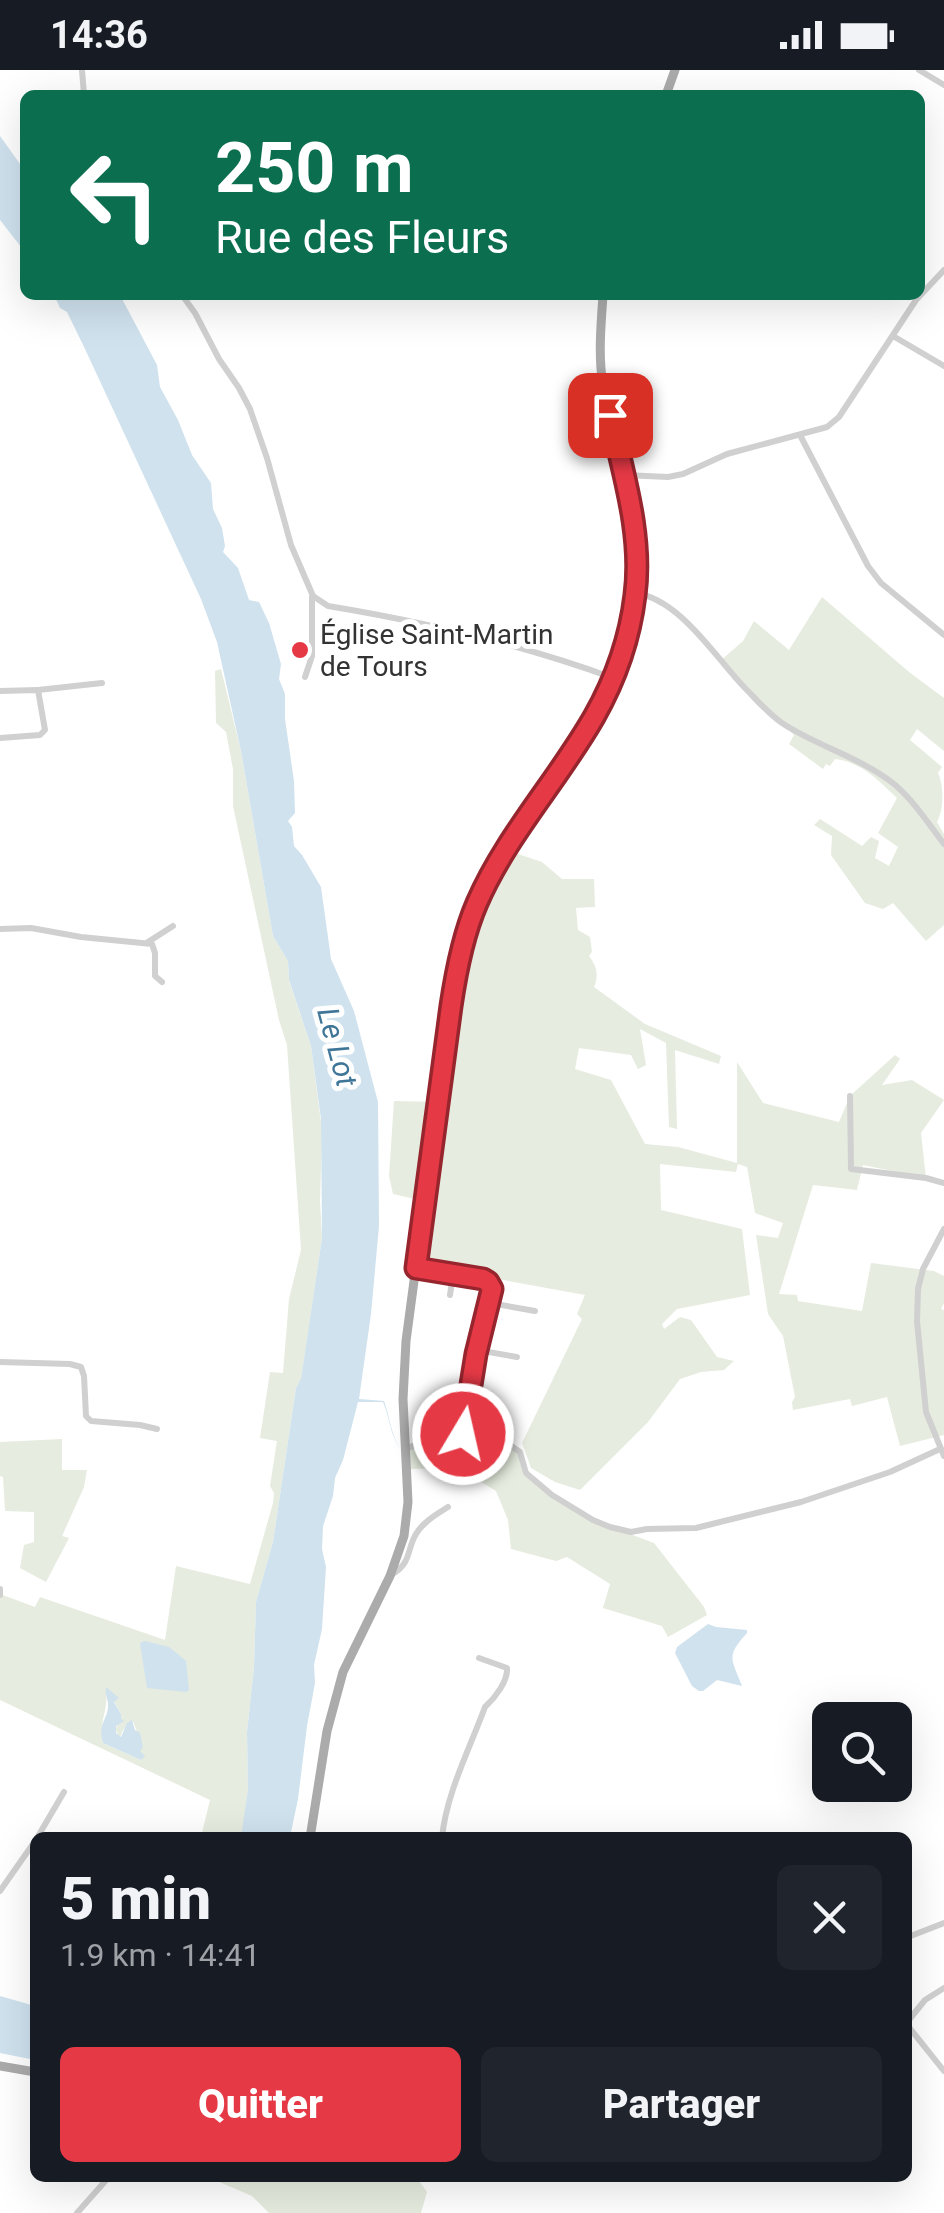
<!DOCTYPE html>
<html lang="fr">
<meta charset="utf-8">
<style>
body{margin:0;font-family:Roboto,sans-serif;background:#20242c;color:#f1f3f6;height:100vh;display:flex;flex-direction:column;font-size:38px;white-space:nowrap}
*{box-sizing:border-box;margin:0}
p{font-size:32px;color:#9ea1a6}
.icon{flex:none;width:55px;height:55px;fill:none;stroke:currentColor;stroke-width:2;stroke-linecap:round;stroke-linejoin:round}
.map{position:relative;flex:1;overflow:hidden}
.sheet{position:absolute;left:30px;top:1762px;width:882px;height:350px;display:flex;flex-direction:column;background:#171b24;border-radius:15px;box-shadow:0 10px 40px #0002}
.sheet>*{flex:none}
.banner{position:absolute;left:20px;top:20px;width:905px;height:210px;border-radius:15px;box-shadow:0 10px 40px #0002;background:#0b6e4f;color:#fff;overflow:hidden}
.tools{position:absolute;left:812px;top:1632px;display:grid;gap:20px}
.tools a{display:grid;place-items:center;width:100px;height:100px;border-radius:15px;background:#171b24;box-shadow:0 10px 40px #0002;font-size:50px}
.pin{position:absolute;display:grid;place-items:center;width:85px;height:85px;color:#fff;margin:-42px;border-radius:20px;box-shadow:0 5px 15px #0006}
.me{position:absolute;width:110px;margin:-55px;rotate:9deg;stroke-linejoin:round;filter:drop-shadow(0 0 8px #0008)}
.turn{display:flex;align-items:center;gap:35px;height:210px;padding:0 30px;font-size:45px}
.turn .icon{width:130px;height:130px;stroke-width:2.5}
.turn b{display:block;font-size:70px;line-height:85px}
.round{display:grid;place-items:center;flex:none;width:105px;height:105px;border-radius:15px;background:#20242c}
.summary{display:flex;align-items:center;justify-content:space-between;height:170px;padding:0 30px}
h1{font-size:60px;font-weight:800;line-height:75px}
.action{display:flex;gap:20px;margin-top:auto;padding:20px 30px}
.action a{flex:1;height:115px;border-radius:15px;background:#e63946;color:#fff;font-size:40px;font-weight:800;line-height:115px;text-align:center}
.action a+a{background:#20242c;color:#f1f3f6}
.status{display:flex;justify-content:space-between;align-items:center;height:70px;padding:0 50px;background:#171b24;direction:ltr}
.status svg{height:28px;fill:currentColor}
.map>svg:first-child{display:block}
</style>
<div class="status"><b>14:36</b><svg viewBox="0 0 49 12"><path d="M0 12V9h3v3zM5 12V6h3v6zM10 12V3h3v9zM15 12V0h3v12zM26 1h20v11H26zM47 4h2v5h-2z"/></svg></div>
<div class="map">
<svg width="944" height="2143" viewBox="0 0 944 2143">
<rect width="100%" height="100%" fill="#fff"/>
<g fill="#e6ecdf" fill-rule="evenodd">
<path d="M822,527L909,602L944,628V681L917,659L910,670L942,697L938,703C944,716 944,739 937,752L944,764V855L926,871L893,833L883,839L865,833L831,785L832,766L814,755L820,749L862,776L871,767L879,771L875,788L889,796L898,777L878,763L897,728C879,711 862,692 835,689L830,696L826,694L823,699L789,674L794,665L719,592L743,571L754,551L789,580Z"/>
<path d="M221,599L241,681L273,866L288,891L289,911L311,976L322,1060L320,1132L322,1168L301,1310L296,1318L273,1472L256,1532L254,1597L247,1662L248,1719L242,1765L241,1767H201L210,1730L0,1630V1524L35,1537L40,1527L165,1570L176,1496L250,1514L273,1433L274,1423L270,1416L277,1371L260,1368L270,1302L283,1303L289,1229L301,1180L287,975L279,950L233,736V699L226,662L216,653L215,601ZM106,1618L118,1628L114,1631L121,1644C120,1655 111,1658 120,1667L123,1660L133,1651L140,1670L139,1681L144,1686L141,1690L103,1673C98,1652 109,1641 106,1618Z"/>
<path d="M509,781L542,792L562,809H594L595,837L576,838L578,860L590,867L592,882L589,886C597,896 599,906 594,917L645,954L721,986L719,994L675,980L677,1059L669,1057L666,973L640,959L646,995L638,999L631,985L579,978L575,999L611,1010L645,1074L678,1077L737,1093V992L763,1033L839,1052L850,1026L895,985L900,989L882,1015L912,1010L944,1030L921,1063L926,1108L863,1095L857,1120L813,1115L779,1224L797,1225L798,1231L862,1241L871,1193L934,1201L944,1206V1233L941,1239L944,1240V1365L900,1376L887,1327L852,1336L850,1329L793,1340L792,1332L795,1327L783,1266L768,1244L756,1165L778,1168L783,1153L755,1143L747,1097L738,1094L736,1102L660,1094L661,1140L742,1159L750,1225L677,1239L662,1254L664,1259L680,1247L691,1250L717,1287L734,1291L724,1300L701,1302L680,1309L648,1352L580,1420L555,1412L531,1398L522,1373L582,1249L577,1244L585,1225L420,1195L431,1100H421L415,1129L393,1124L389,1106L394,1031L441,1032L454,941L478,837Z"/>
<polygon points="447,1364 507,1373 520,1382 526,1403 552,1425 593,1450 654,1473 704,1537 707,1545 668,1567 662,1556 603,1538 610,1514 567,1487 556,1491 511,1479 508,1450 496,1421 458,1398 407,1399 406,1379"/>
<polygon points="62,1369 62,1400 87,1400 84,1417 62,1466 69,1468 46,1512 20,1498 24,1475 34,1472 34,1442 5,1441 3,1407 0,1406 0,1372"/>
<polygon points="210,2108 417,2108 427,2122 421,2143 269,2143 252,2126"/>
</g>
<g fill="#cfe2ee">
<polygon points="0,66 25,101 25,182 0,150"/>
<path d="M54,225H120L157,295L160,317L178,350L192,385L211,413L213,439L222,458L225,476L223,482L238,498L249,530L259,532L269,553L281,594L279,609L285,624V649L294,711L295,743L288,751L292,757L294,776L302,785L321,817L331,889L354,941L378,1032L379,1156L371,1244L359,1329L384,1331C390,1348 391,1364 400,1378C390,1365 390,1348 383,1332H358L343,1390L335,1408L333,1426L323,1456L322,1479L326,1497L322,1559L314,1595L315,1613L307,1656L298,1729L290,1767H241L248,1719L247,1662L254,1597L256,1532L273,1472L296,1318L301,1309L322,1168L321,1049L311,976L289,910L288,891L273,866L241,681L217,572L201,529L85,279L67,242L60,238Z"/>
<path d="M708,1554L716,1557L747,1560V1563C725,1587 732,1589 742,1616L717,1610L703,1621H699L692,1616L675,1583L677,1577Z"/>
<polygon points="145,1571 169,1577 186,1591 189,1620 186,1622 147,1618 140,1573"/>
<path d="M106,1617L119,1628L114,1632L121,1644V1649L124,1651L116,1656V1663L121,1667L127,1653L132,1650L135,1660L140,1663L143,1677L140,1681L145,1686L141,1690L103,1673C97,1652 109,1650 108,1633C107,1628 105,1623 106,1617Z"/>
<polygon points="0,1926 35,1936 35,1990 0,1983"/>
</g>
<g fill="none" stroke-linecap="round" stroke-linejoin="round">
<g stroke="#d0d0d0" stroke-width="6">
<polyline points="82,0 84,25"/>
<polyline points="919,0 944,15"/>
<path d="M182,225L195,243L219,289L239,318L250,339L267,388L291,475L313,526L328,536C425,552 520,574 613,608"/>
<polyline points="893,266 944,296"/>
<polyline points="800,365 868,496 881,513 944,565"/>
<polyline points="624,405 668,407 683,404 727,384 827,357 839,347 916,230 944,200"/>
<path d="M635,523C680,529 715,587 745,618C757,630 770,646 785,655C820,677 861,688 894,714C914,731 928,753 944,774"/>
<polyline points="305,607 312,586 312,527"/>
<polyline points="38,620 102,613"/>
<polyline points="0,621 38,620 45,660 40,665 0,668"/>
<polyline points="0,859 31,858 81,867 152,874 155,883 155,906 162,912"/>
<polyline points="148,872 173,856"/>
<polyline points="850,1026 851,1099 926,1108 944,1113"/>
<polyline points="944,1159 923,1199 918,1219 917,1251 926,1342 944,1386"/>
<polyline points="416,1198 483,1209 488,1212 492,1219 476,1285 463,1364"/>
<polyline points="450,1225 453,1204"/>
<polyline points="490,1233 535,1241"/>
<polyline points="477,1280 517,1287"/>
<polyline points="0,1292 70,1294 81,1297 84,1306 86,1346 91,1351 140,1355 157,1359"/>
<polyline points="433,1327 468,1334"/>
<polyline points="406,1379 435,1366 447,1364 460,1364 507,1373 520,1382 526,1403 552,1425 593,1450 610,1457 631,1462 647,1459 696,1458 801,1432 890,1402 940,1379"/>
<path d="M391,1505C412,1493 406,1481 416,1464C423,1452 437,1444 448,1437"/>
<polyline points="0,1519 0,1525"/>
<polyline points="37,1768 64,1722"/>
<path d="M442,1768C446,1724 470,1678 485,1637C495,1628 508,1611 507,1598L479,1588"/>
<polyline points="0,1821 35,1771"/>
<polyline points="908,1867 944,1853"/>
<polyline points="908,1951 925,1930 944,1918"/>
<polyline points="908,1956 944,2001"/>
<polyline points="77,2143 108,2108"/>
</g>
<g stroke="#ababab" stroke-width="9">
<polyline points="666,25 675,0"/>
<path d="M310,1768L327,1661L343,1602L390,1506L404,1466L408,1432L403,1329L406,1271C417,1186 428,1101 440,1016C448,956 454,896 475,838C486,808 506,779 524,753C571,681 624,612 635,524C644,453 614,385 603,316C598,285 601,255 603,225"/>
<polyline points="0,1996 35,2002"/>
</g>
</g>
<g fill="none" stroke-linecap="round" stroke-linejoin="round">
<defs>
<path id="route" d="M463,1364L476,1284L492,1219L488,1212L483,1209L416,1198L451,936C456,902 463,865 477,833C506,766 558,710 594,647C615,610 630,567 635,525C643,465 623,403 610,345"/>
</defs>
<use href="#route" stroke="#96252e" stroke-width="25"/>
<use href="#route" stroke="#e63946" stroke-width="18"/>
</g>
<circle fill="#e63946" stroke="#fff" stroke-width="4" cx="300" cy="580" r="10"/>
<g text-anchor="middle" stroke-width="10" stroke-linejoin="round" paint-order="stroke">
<g font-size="28" fill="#333" stroke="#fff" text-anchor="start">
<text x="320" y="574">Église Saint-Martin<tspan x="320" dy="32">de Tours</tspan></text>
</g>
<g font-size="30" font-style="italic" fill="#3f7597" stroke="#fff">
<text transform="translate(337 977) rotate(75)" y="10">Le Lot</text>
</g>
</g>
</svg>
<div class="tools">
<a><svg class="icon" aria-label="search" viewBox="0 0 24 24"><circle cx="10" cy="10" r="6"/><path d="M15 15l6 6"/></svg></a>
</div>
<div class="pin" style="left:610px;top:345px;background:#d93025"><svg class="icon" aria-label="arrive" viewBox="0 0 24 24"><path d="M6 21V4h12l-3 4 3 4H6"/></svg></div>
<svg class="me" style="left:463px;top:1364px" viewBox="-20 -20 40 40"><circle r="17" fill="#e63946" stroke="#fff" stroke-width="3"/><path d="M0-11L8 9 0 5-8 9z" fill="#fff"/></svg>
<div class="banner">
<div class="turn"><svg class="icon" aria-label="left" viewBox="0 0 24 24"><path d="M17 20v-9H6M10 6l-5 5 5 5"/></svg><div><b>250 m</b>Rue des Fleurs</div></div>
</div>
<section class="sheet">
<div class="summary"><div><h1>5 min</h1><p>1.9 km · 14:41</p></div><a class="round"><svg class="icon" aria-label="close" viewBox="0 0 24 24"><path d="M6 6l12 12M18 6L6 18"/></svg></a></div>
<div class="action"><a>Quitter</a><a>Partager</a></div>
</section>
</div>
